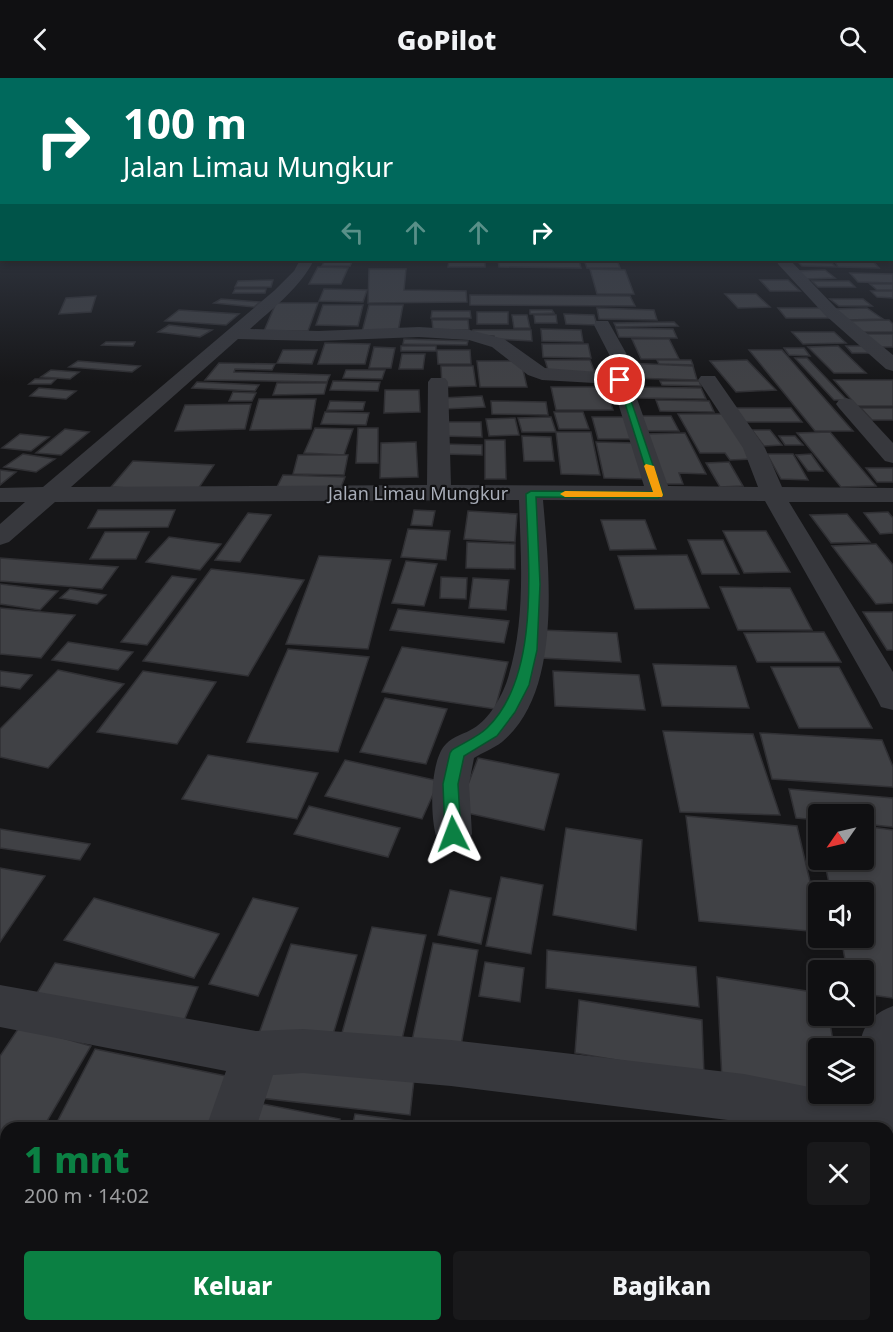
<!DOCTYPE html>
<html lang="id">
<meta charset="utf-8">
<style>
body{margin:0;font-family:"Noto Sans",sans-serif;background:#19191b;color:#f1f3f6;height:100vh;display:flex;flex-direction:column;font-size:22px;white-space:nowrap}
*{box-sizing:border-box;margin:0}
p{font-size:20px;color:#9c9d9f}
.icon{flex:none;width:33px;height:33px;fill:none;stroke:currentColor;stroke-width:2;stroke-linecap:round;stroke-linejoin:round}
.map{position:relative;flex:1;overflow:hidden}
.panel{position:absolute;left:0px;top:1044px;width:894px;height:210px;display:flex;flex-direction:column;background:#101012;border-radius:18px 18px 0 0;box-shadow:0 3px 9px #0003,0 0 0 2px #303032}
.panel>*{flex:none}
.banner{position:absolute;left:0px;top:0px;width:894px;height:183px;box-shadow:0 3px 9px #0003,0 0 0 2px #303032;background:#00695c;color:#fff;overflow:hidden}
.needle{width:39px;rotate:236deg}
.tools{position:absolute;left:808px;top:726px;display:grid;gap:12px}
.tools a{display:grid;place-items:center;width:66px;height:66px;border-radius:6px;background:#101012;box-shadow:0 3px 9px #0003,0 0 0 2px #303032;font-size:30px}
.pin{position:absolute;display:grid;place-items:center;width:51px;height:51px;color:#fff;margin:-26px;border:3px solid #fff;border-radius:50%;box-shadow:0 2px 6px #0007}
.me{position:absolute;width:66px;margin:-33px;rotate:357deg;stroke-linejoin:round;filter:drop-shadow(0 0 4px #0008)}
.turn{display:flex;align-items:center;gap:21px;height:126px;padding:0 24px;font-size:27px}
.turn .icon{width:78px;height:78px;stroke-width:2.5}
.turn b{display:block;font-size:42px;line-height:51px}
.lanes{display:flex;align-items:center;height:57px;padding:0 24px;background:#0003;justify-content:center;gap:30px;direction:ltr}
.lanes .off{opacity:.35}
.round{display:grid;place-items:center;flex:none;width:63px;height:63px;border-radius:6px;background:#19191b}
.head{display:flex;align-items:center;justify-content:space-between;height:102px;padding:0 24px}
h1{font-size:36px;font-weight:800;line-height:45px;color:#0b8043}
.primary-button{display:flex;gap:12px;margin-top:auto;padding:12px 24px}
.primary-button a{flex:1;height:69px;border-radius:6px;background:#0b8043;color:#fff;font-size:24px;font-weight:800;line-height:69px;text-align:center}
.primary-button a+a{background:#19191b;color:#f1f3f6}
header{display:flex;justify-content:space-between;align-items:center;height:78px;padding:0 24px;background:#101012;font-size:27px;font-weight:800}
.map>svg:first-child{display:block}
</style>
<header><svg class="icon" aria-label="back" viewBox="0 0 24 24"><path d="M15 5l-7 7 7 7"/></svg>GoPilot<svg class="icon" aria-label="search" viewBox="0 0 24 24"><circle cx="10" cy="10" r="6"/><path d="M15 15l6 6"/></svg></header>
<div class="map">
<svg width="893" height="1254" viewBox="0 0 893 1254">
<rect width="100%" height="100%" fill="#161618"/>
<g fill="#404145" stroke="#303034" stroke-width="1.5">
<polygon points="325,182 353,182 350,188 322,188"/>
<polygon points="449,182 485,182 485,189 448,189"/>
<polygon points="498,182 579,182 581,190 499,189"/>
<polygon points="584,182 617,182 620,190 587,190"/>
<polygon points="834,182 872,182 879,190 838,189"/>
<polygon points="798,184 832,185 836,189 802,188"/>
<polygon points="318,189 348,190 341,206 309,206"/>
<polygon points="369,191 406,191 404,212 466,213 467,224 368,225"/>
<polygon points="590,191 625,192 634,216 597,216"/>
<polygon points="825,192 835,200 806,201 796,193"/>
<polygon points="850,195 893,196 893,205 858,204"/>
<polygon points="273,202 271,209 235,209 238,203"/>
<polygon points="760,202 788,202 800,213 770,213"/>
<polygon points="812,203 849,203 855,209 818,209"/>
<polygon points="870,206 893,206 893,212 877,212"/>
<polygon points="235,211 266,211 265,215 233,215"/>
<polygon points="324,211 367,212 363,224 319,223"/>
<polygon points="871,213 893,213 893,220 877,219"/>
<polygon points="725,216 756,216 770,229 738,230"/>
<polygon points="470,217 630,218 635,228 470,227"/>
<polygon points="96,218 91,234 59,236 66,220"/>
<polygon points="221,221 260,224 254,229 214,225"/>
<polygon points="830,221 863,221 872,228 839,228"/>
<polygon points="276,225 318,225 308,253 264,253"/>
<polygon points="323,227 363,227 358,248 316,247"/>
<polygon points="369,227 403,227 398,254 362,254"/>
<polygon points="597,230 654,232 657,242 599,241"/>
<polygon points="778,230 820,230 829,240 786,240"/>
<polygon points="867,230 883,241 848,242 834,231"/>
<polygon points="179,232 239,236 226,247 165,243"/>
<polygon points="530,232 552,232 554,235 530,236"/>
<polygon points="432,233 470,233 471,240 431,240"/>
<rect x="477" y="234" width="31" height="12"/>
<polygon points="564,236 594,237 597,247 566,246"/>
<polygon points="512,237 527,237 530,250 514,250"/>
<polygon points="534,237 556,237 557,245 535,245"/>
<polygon points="432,242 468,242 469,252 433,252"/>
<polygon points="889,242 893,246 893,254 855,254 843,243"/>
<polygon points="674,244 678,248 616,249 614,245"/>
<polygon points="169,247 212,252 200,259 158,254"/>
<polygon points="616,250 673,251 677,260 619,259"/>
<polygon points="541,251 581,252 583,264 542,263"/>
<polygon points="473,252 531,252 532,263 495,261 494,258 471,257"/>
<polygon points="792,254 834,254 846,265 803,266"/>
<polygon points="863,256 893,256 893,269 878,269"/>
<polygon points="404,261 468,263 467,267 403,266"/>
<polygon points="632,261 669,261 679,281 641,281"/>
<polygon points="106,264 135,264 133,268 102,267"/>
<polygon points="325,265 370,266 365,286 318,286"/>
<polygon points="542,266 588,266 591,280 543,279"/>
<rect x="401" y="268" width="35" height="5"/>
<polygon points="838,268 866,295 834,295 808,269"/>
<polygon points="846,268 864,268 870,275 852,275"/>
<polygon points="374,269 395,270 391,290 369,290"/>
<polygon points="784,270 804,270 810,278 789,277"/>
<polygon points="283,272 317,272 312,286 277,285"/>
<polygon points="437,272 470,272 471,286 438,286"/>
<polygon points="749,272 782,272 853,353 815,353"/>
<polygon points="402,276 425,276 423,291 399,291"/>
<polygon points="795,280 807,280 847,322 834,322"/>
<polygon points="545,282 590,282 595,295 549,295"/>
<polygon points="657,282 691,282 693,287 659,286"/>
<polygon points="747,282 776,312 736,314 710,283"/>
<polygon points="78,283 140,288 132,294 69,289"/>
<polygon points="477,283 521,283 527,309 480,309"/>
<polygon points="219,285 275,286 272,292 235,291 234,294 330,297 327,304 205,302"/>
<polygon points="627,285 693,288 697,302 629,300"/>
<polygon points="441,288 473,288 476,308 442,309"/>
<polygon points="51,292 79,294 70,301 41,299"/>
<polygon points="346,292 385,292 382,301 343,300"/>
<polygon points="35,301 56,301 51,306 29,306"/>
<polygon points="834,302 893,302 893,328 857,328"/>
<polygon points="333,303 380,304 378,313 330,312"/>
<polygon points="660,303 699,303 701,308 662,307"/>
<polygon points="197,304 259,307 255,313 192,310"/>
<polygon points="277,305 327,305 324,316 273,317"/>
<polygon points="551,309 606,309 613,332 556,332"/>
<polygon points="633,309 701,310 706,321 637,320"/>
<polygon points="39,310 76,313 66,321 30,318"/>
<polygon points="385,312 419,312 420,334 384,335"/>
<polygon points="233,314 256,315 252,323 229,323"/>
<polygon points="482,318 485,329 444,331 441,320"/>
<polygon points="259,321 316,321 311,351 250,352"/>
<polygon points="656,322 709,323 714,334 660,333"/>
<polygon points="330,323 365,324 363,332 327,332"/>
<polygon points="491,323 546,324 548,337 492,336"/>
<polygon points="251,326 245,351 175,353 185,327"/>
<polygon points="735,330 791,330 802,344 744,344"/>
<polygon points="861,330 893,330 893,342 872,342"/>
<polygon points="325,334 369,335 366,347 321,346"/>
<polygon points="554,334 583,334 589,351 559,351"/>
<polygon points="678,336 726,336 753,381 730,382 725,375 700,375"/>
<polygon points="634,338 671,338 679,353 641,353"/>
<polygon points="551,339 556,354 522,354 518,340"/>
<polygon points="592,339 626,339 634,361 598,361"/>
<polygon points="515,340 519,357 489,358 486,341"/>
<polygon points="441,344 481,344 482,359 440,358"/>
<polygon points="315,350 353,351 344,377 304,375"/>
<polygon points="358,350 378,350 378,385 356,385"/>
<polygon points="65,351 89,354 61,377 36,375"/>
<polygon points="752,352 770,352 782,367 764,368"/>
<polygon points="556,354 591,354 600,397 561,396"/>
<polygon points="830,354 876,408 841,409 797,355"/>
<polygon points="685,355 706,396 679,395 683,406 661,406 644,356"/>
<polygon points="20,356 49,359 31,373 2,370"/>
<polygon points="522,358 551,359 554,383 524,383"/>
<polygon points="779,358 795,358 803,367 785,367"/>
<polygon points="485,362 505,362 506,401 485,401"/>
<polygon points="416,364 418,399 380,400 381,365"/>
<polygon points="596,364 636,365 646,401 604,400"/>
<polygon points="442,366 482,367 482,377 442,376"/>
<polygon points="23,376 55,381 36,394 4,389"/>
<polygon points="767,376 793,376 808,402 781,401"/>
<polygon points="811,376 823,393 808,393 796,377"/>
<polygon points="298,377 348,377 344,397 293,396"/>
<polygon points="133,383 214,387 196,414 111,409"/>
<polygon points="729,384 743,408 720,409 706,385"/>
<polygon points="866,390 893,390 893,404 877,404"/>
<polygon points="0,392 16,394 0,407"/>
<polygon points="283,397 345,399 340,412 277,409"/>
<polygon points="98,432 175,432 168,449 88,450"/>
<polygon points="414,432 435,433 432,448 411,447"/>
<polygon points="468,433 517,436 515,464 464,461"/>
<polygon points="888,434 893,440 893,455 880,456 864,435"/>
<polygon points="248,435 271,437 240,484 215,482"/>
<polygon points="847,436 870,464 831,465 810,437"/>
<polygon points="601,442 645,442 656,471 610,472"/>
<polygon points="408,451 450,453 446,482 401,479"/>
<polygon points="723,453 766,453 790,494 744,495"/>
<polygon points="105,454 149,454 136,481 90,481"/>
<polygon points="169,459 221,466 200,492 146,484"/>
<polygon points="688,462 723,462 739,496 702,496"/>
<polygon points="467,464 515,466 515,491 466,490"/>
<polygon points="876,466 893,487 893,525 876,526 832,468"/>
<polygon points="687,477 709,530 635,531 618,478"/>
<polygon points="319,478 391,482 368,571 286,566"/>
<polygon points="0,480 118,489 102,511 0,503"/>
<polygon points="406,483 437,486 424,528 392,525"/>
<polygon points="211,491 304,502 248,598 143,583"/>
<polygon points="172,498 196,501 147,567 121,564"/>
<polygon points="441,499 467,500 466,521 440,520"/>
<polygon points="473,500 509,502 506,532 469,530"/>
<polygon points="0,506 58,513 40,532 0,526"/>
<polygon points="720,509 790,510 812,552 738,552"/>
<polygon points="70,511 106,517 97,526 60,520"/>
<polygon points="0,530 75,537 41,580 0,576"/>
<polygon points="398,531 509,543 504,565 390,552"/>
<polygon points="863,534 893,534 893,572 887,572"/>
<polygon points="540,552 617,555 621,584 540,580"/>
<polygon points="824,554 841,584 757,584 744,555"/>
<polygon points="68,564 133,574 118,592 52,582"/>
<polygon points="402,569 508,584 495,631 382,614"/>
<polygon points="288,571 369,579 338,674 247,664"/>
<polygon points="653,586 736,588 749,630 662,628"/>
<polygon points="771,589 839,589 872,650 799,650"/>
<polygon points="58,592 124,606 48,690 0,679 0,651"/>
<polygon points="0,593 32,597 20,611 0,608"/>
<polygon points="143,593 216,604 177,666 97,654"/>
<polygon points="553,593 639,597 645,632 555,628"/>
<polygon points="385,620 447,631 426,686 360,674"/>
<polygon points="663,653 753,656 780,737 680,734"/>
<polygon points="760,655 882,662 893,689 893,709 772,701"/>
<polygon points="208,677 318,695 297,741 182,721"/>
<polygon points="478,680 559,696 544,752 458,733"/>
<polygon points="345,682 439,703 422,741 325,718"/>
<polygon points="789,711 893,720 893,749 864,746 864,736 819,736 819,742 796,740"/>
<polygon points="309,728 400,750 388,779 294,756"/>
<polygon points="686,738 797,748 819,842 819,854 699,843"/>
<polygon points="864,748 893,752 893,920 864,916 864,892 847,892 841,860 864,860 864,814 831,814 824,782 864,782"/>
<polygon points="566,750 642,762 636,852 553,837"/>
<polygon points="0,751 90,766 80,782 0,770"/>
<polygon points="0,790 45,798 0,864"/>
<polygon points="501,799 543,807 531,876 486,868"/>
<polygon points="450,812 491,820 481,866 438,857"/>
<polygon points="94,820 219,856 194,900 64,862"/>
<polygon points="253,820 298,830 258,918 209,906"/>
<polygon points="372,849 426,857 398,979 338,969"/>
<polygon points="433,865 478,872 459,979 410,972"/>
<polygon points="291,866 357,877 328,973 257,961"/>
<polygon points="547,872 696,889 699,929 546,910"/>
<polygon points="485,884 524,890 520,924 479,918"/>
<polygon points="55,885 198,909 181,950 32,923"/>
<polygon points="717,899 819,915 819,938 829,938 834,970 819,970 819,1016 841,1016 842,1022 722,1002"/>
<polygon points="579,922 702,942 704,997 575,975"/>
<polygon points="20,948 91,968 43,1050 6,1050 6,1086 0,1084 0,978"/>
<polygon points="95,971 236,1000 217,1050 54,1050"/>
<polygon points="271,978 415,993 410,1037 260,1020"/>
<polygon points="248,1023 340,1041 338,1050 238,1050"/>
<polygon points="355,1036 406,1043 405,1050 352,1050"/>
<polygon points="558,1047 624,1050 558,1050"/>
<polygon points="6,1102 6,1248 3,1254 0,1254 0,1112"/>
<polygon points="33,1248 152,1248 150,1254 30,1254"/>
<polygon points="178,1248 232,1248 230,1254 176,1254"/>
<polygon points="246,1248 348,1248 346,1254 245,1254"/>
<polygon points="356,1248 385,1248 383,1254 354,1254"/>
<polygon points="396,1248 470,1248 484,1252 484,1254 395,1254"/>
<polygon points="682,1248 856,1248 857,1254 703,1254 682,1251"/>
</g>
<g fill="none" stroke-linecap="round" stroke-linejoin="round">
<g fill="#37383d" fill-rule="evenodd">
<polygon points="892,176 893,184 887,183 886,182 892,182"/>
<path d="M300,182H314C299,211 273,230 250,251L318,253L419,249L470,252L504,261L545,290L611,295L612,282L594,247L596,243H608L630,282V301L668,408L758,409L743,370L698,302L701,298H715L765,370L782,409L893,410V424H789L893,594V632L881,629L877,621L765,423L543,422C549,492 563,614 502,664C493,671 483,674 474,680L469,706L472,756L467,766L453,771L439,766C429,747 429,682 446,666C453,658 465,656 474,650C489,641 501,620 507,603C526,545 521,482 519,422L55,424L9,464L0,467V446L25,424H0V410L43,409L275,212L294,193ZM419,259L469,262L492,269L528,297L542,302L612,306L644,408L451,407L448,304L445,300H431L428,304L427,407L71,409L238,261L318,263Z"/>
<polygon points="777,182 790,182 836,230 893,277 893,293 886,291 824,236 778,186"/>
<polygon points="846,320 853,322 893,365 893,385 885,383 839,330 836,326 839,322"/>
<path d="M0,907L256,953L303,951L451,962L744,996L819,1011V1016L856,1018V1016H864V970H860C861,948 872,936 893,928V1070L888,1072V1050H770L744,1044L451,1008L303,995L273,997L256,1050H206L226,993L0,949Z"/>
<polygon points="888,1094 893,1096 893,1187 888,1185"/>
<polygon points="133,1248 193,1248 191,1254 131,1254"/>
</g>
</g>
<linearGradient id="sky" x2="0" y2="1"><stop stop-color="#0c0c0d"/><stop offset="0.42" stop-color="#363c48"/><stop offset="1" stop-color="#363c48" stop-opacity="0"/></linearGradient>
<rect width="893" height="305" fill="url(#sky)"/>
<path fill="#0b8043" stroke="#07532c" stroke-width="1.5" d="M617,300L624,302L663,417L658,420L536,419L540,506L537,572L529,607L515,634L497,658L464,678L458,706L461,756L458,760H447L445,756L443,706L450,675L452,672C463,665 478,659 487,650C541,598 528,485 526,416L531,413L653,414Z"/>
<polygon fill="#f59e0b" points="646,386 654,388 663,417 662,419 565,419 560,416 565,413 653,414 644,388"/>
<g text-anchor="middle" stroke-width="4.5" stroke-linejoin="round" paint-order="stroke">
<g font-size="18" fill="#a8adb8" stroke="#111113">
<text x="418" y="422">Jalan Limau Mungkur</text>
</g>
</g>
</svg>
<div class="tools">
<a><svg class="needle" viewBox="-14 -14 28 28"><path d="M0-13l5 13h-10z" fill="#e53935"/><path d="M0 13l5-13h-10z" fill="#9c9d9f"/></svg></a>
<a><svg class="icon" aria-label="sound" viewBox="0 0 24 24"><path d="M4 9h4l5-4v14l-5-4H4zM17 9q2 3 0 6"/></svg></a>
<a><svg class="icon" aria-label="search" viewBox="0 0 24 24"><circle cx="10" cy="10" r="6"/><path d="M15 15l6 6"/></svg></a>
<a><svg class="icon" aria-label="layers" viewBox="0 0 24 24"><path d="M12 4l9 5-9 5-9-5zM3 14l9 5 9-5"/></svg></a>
</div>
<div class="pin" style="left:620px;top:302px;background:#d93025"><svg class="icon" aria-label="arrive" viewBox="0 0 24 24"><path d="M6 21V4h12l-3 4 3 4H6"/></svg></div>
<svg class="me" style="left:453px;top:756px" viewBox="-20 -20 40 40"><path d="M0-17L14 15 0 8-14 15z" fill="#0b8043" stroke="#fff" stroke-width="4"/></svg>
<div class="banner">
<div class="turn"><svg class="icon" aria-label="right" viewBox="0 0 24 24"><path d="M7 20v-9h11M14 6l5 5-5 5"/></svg><div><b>100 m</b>Jalan Limau Mungkur</div></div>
<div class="lanes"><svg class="icon off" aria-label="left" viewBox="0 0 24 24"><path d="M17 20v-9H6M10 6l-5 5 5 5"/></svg><svg class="icon off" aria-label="ahead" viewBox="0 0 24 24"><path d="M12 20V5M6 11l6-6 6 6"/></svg><svg class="icon off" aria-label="ahead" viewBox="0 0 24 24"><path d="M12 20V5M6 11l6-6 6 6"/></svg><svg class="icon" aria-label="right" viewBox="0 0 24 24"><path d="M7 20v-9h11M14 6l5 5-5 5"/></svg></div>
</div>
<section class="panel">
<div class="head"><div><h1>1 mnt</h1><p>200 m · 14:02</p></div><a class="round"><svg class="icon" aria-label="close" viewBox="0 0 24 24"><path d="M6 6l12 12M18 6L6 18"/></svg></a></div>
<div class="primary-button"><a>Keluar</a><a>Bagikan</a></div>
</section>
</div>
